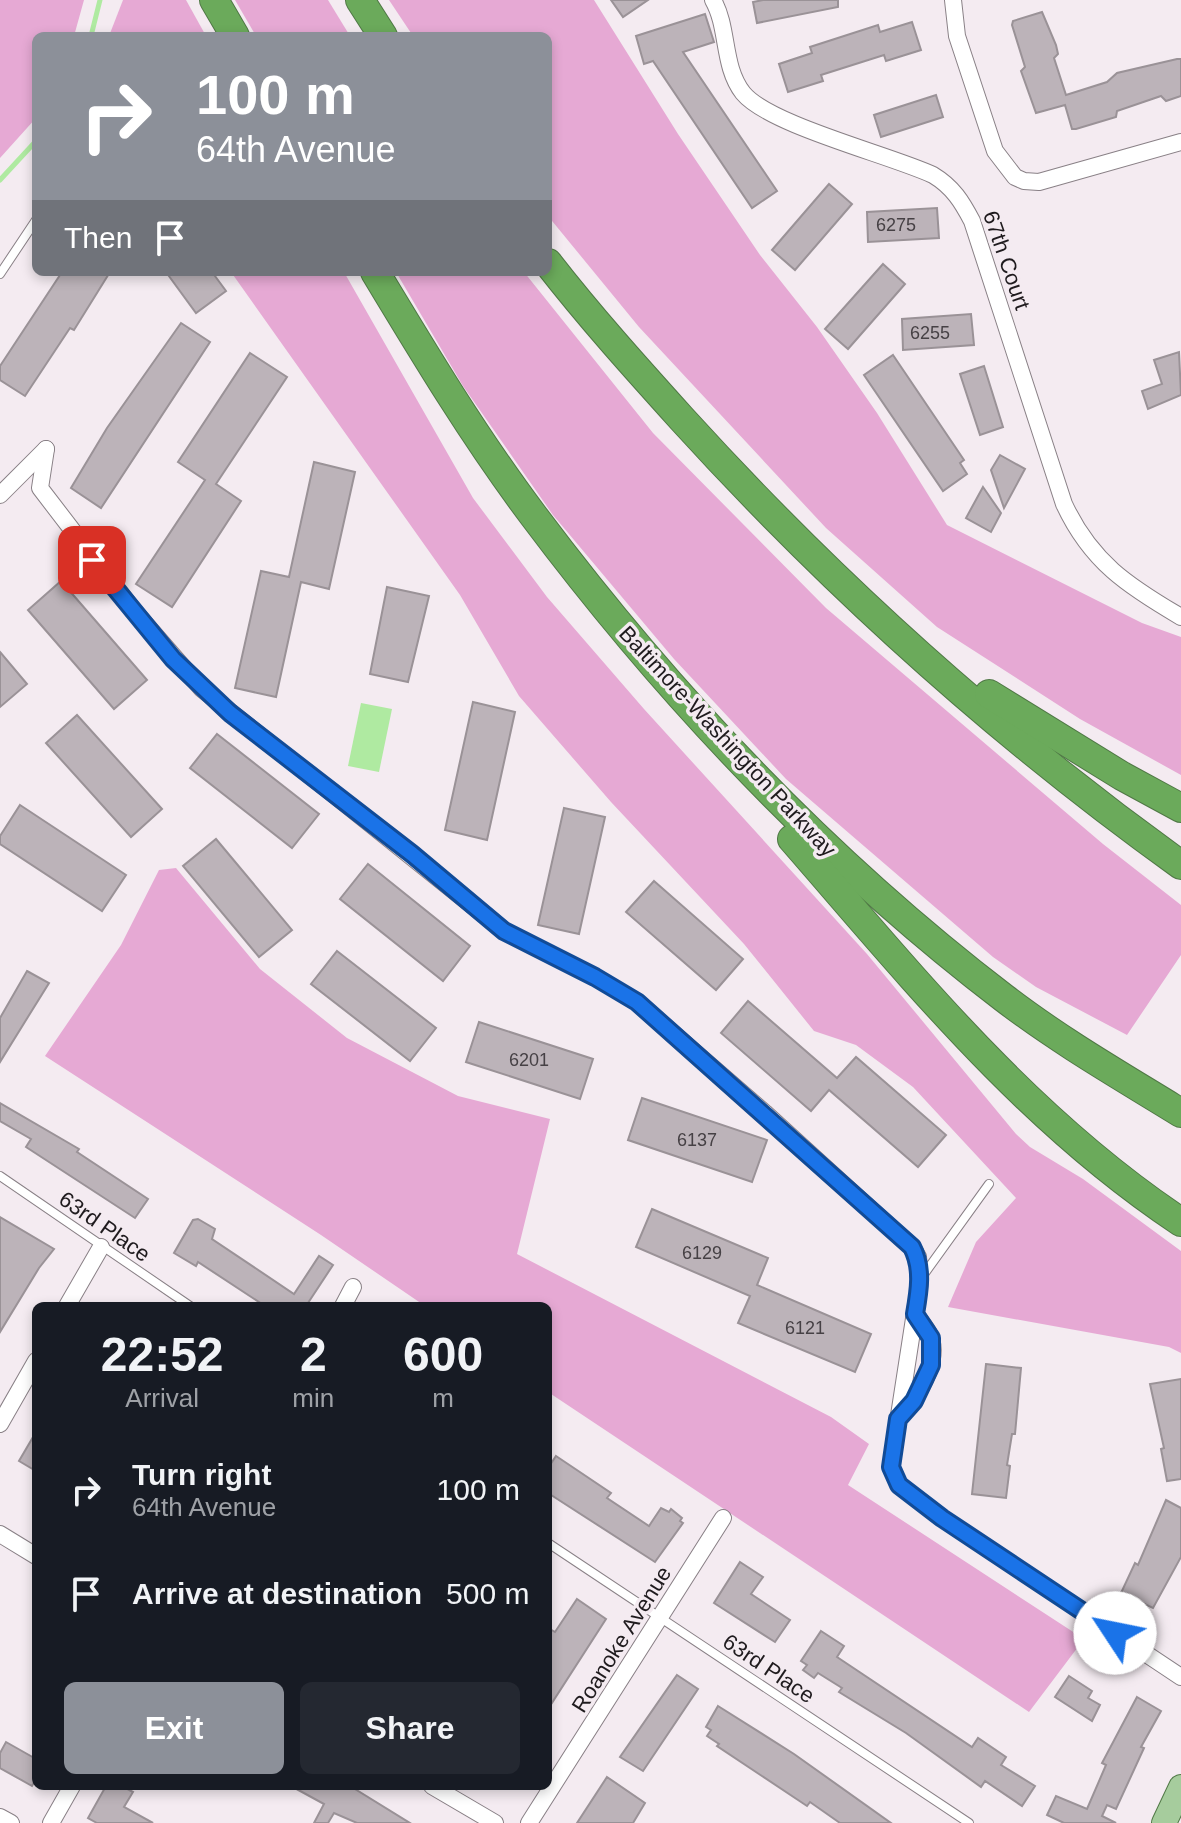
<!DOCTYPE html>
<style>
body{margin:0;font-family:Helvetica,sans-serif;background:#242831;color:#f1f3f6;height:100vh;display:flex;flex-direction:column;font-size:30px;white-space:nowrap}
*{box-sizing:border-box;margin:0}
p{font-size:26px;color:#9ea1a6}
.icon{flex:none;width:44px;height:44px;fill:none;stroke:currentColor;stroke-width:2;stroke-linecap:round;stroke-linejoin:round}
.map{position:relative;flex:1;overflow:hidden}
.sheet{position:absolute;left:32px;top:1302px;width:520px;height:488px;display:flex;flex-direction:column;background:#171b24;border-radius:12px;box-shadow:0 4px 12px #0003}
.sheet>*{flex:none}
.top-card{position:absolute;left:32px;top:32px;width:520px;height:244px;border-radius:12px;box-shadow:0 4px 12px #0003;background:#8c9099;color:#fff;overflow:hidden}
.pin{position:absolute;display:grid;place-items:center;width:68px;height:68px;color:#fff;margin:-34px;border-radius:16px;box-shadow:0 4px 12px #0006}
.me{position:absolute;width:88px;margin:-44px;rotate:304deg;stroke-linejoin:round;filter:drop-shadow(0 0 6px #0008)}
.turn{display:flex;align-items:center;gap:28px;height:168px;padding:0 32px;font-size:36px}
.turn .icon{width:104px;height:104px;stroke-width:2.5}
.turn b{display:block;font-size:56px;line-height:68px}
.then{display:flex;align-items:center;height:76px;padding:0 32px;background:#0003;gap:16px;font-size:30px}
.eta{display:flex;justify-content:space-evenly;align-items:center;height:136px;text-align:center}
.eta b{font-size:48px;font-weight:700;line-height:56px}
.cta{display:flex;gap:16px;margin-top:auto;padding:16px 32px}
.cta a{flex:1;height:92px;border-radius:12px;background:#8c9099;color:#fff;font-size:32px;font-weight:700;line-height:92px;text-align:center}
.cta a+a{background:#242831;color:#f1f3f6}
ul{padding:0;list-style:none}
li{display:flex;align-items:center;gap:24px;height:104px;padding:0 32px}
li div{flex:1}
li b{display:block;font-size:30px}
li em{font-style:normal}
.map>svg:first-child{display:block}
</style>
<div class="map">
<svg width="1181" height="1823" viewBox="0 0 1181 1823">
<rect width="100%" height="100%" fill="#f4ebf1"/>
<g fill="#e6a9d4">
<polygon points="0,0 84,0 74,36 36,36 36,118 0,158"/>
<polygon points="123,0 186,0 206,36 109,36"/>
<polygon points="235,0 328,0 350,36 256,36"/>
<polygon points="389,0 594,0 678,134 760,255 817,327 877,413 947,525 1142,623 1181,637 1181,775 1080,719 937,627 826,528 639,327 548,216 548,36 413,36"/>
<polygon points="231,272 344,272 473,498 547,597 644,709 867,954 1016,1134 1030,1147 1083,1179 1181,1251 1181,1353 1169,1347 948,1307 976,1242 1016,1198 913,1087 856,1045 814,1031 744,944 611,802 519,696 460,595"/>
<polygon points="396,272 524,272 653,433 826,608 1103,844 1181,905 1181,955 1127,1035 1036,987 993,957 786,779 674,659 553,515 463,386"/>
<polygon points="176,868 260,969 347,1038 458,1096 550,1119 517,1254 831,1417 869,1444 848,1485 1084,1639 1029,1712 548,1392 548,1306 425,1306 321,1235 45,1056 121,945 159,870"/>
</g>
<polygon fill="#afeaa1" points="361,703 392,709 379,772 348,766"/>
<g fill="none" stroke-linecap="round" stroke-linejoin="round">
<g stroke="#afeaa1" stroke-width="5">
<polyline points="91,36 100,0"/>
<polyline points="0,180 36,141"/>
</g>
</g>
<g fill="#bcb3b9" stroke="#9a9297" stroke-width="2">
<polygon points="611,0 648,0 623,17"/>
<polygon points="763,0 838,0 838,7 757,23 753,2"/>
<polygon points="1042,12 1056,45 1058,54 1054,58 1066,95 1107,82 1117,73 1177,59 1181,59 1181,96 1166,101 1161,96 1117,111 1116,117 1076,129 1072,129 1065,105 1036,113 1021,71 1025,67 1012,25 1013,21"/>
<polygon points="705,14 714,42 683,52 777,191 752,208 653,61 644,64 636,36"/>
<polygon points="912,22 921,50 886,61 884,55 821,75 823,81 788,92 779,64 812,53 810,47 878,25 880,32"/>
<polygon points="936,95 943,117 881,137 874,115"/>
<polygon points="829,184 852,204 795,270 772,250"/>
<polygon points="937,208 939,238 868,242 867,212"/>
<polygon points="883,264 905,284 848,349 825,329"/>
<polygon points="62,272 110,272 74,330 70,328 25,396 0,380 0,366"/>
<polygon points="166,272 212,272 226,291 196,313"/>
<polygon points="971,314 974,345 903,350 902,319"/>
<polygon points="181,323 210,342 101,508 71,488 107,428"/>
<polygon points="1179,352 1181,395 1148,409 1142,391 1162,384 1154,360"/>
<polygon points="250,353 287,377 216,484 241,501 172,607 136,584 205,480 178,462"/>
<polygon points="893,355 964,460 960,463 967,474 943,491 864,375"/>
<polygon points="984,366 1003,427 980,435 960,374"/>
<polygon points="1000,455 1025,469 1004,508 991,470"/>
<polygon points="314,462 355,472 329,589 301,582 276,697 235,688 261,571 289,577"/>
<polygon points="983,487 1001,513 991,532 966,518"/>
<polygon points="61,581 147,680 114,709 28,610"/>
<polygon points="387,587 429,596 408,682 370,674"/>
<polygon points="0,652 27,684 0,707"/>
<polygon points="473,702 515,712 487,840 445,830"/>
<polygon points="77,715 162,809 131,837 46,743"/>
<polygon points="217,734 319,814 292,848 190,768"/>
<polygon points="20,805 126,875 102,911 0,844 0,836"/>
<polygon points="564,808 605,817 579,934 538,925"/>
<polygon points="216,839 292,930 259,957 183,866"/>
<polygon points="368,864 470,946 443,981 340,899"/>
<polygon points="654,881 743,959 716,990 626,912"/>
<polygon points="337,951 436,1028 410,1061 311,984"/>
<polygon points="27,971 49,983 0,1062 0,1018"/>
<polygon points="748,1001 837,1078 856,1057 946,1135 918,1167 829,1090 811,1111 721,1033"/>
<polygon points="479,1022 593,1059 580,1099 466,1062"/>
<polygon points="642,1098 767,1140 752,1182 628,1140"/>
<polygon points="0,1103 79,1149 77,1152 148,1199 135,1218 26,1147 31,1139 0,1121"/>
<polygon points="652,1209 768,1258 757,1285 871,1334 855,1372 738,1323 750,1296 636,1247"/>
<polygon points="0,1217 54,1249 39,1268 0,1332"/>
<polygon points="198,1219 215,1229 212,1239 294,1294 319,1256 333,1265 308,1303 312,1306 265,1306 198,1262 196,1266 174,1253 193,1220"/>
<polygon points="986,1364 1021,1368 1015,1434 1012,1434 1007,1465 1010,1466 1006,1498 972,1494"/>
<polygon points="1181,1379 1181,1479 1167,1481 1161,1449 1164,1448 1150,1384"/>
<polygon points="36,1432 36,1471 19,1461"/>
<polygon points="556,1456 611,1493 607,1498 649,1526 661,1508 669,1512 671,1509 682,1518 680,1521 683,1523 655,1562 548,1493 548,1468"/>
<polygon points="1166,1500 1181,1508 1181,1557 1153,1608 1121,1593 1135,1563 1138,1565"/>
<polygon points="740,1562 763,1577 751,1594 790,1620 775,1642 714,1603"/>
<polygon points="577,1599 606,1619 548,1709 548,1628 555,1632"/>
<polygon points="821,1631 844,1646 837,1657 972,1747 978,1738 1006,1757 1001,1765 1035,1786 1022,1806 985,1781 981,1787 906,1733 839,1692 842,1688 818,1673 814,1678 803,1670 807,1665 801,1661"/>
<polygon points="677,1675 698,1689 643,1771 620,1757"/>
<polygon points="1069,1676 1092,1691 1088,1698 1100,1705 1092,1721 1055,1697"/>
<polygon points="1137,1697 1161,1711 1141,1747 1144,1748 1116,1809 1107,1805 1102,1816 1116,1823 1064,1823 1047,1815 1056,1796 1087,1809 1106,1765 1102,1763"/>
<polygon points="718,1706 794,1754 891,1823 840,1823 810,1802 807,1806 717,1746 719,1744 707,1736 711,1730 706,1727"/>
<polygon points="6,1742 36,1759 36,1779 32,1786 0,1768 0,1753"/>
<polygon points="607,1777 645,1803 633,1823 577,1823"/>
<polygon points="106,1786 122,1786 133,1792 124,1807 153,1823 97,1823 88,1818"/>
<polygon points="291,1786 350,1786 410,1823 357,1823 334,1813 328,1823 314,1823 324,1804"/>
</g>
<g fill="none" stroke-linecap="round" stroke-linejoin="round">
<defs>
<g id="service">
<polyline points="0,274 36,220"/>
<polyline points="0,1176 190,1306"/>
<polyline points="922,1277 989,1184"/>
<polyline points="548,1543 969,1823"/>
</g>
<g id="minor">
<path d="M713,0C729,28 722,66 743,93C769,125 890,155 933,175C953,187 962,202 972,221L1064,504C1091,562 1128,586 1181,617"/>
<polyline points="953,0 957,36 995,151 1015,177 1024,181 1039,182 1181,142"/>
<polyline points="46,449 40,488 135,612 202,689 504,931 595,977 637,1002 765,1113 912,1247 918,1257 920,1280 891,1467 899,1485 942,1518 1181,1677"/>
<polyline points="0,495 46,449"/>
<polyline points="67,1306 101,1247"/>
<polyline points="343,1306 353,1287"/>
<path d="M899,1418C916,1399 941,1363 930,1336C927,1328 920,1321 915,1314"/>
<polyline points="0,1424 36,1361"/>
<polyline points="0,1534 36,1556"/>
<polyline points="432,1786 495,1823"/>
<polyline points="0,1817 11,1823"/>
<polyline points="51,1823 72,1786"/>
<polyline points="529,1823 723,1518"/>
</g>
<polyline id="primary" points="1164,1823 1181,1787"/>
<g id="motorway">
<polyline points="214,0 235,36"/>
<polyline points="360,0 383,36"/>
<path d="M548,263C590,317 636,368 682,419C832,584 1000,735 1181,865"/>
<path d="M375,272C425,355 475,438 533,515C668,695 825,861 1004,998C1060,1041 1121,1076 1181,1113"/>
<polyline points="989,694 1122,776 1181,808"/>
<path d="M792,839C913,978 1026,1119 1181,1222"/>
</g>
</defs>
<use href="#service" stroke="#898086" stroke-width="10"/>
<use href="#minor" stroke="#898086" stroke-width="18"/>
<use href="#primary" stroke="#507846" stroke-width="26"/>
<use href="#motorway" stroke="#507846" stroke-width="30"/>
<use href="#service" stroke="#fff" stroke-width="8"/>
<use href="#minor" stroke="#fff" stroke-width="16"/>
<use href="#primary" stroke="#a6cc9d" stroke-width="24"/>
<use href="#motorway" stroke="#6baa5b" stroke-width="28"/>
</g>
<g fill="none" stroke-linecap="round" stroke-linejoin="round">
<defs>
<path id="route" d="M92,560L173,659L230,713L412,854L504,931L595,977L637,1002L912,1247C923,1268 919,1291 915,1314L931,1338V1365L914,1401L898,1419L891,1467L899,1485L942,1518L1115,1633"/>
</defs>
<use href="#route" stroke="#114b97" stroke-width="20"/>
<use href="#route" stroke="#1a73e8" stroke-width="14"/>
</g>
<g text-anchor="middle" stroke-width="7" stroke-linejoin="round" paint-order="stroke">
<g font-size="18" fill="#464145">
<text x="896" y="231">6275</text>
<text x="930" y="339">6255</text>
<text x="529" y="1066">6201</text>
<text x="697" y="1146">6137</text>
<text x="702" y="1259">6129</text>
<text x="805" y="1334">6121</text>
</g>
<g font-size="22" fill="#1f1b1e" stroke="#f4ebf1">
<text transform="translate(1007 260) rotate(71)" y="8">67th Court</text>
<text transform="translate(728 741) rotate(47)" y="8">Baltimore-Washington Parkway</text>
<text transform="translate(105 1226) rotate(35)" y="8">63rd Place</text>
<text transform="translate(621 1639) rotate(-58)" y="8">Roanoke Avenue</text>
<text transform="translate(769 1668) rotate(34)" y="8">63rd Place</text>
</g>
</g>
</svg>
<div class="pin" style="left:92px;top:560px;background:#d93025"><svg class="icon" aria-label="arrive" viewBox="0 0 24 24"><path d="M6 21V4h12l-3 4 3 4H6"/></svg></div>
<svg class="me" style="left:1115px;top:1633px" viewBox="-20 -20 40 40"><circle r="19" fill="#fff"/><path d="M0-13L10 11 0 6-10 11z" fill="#1a73e8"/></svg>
<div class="top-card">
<div class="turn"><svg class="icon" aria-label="right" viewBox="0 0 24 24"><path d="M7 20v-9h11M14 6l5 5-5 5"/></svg><div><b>100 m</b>64th Avenue</div></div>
<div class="then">Then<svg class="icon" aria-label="arrive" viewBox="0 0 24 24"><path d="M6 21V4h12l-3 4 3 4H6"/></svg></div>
</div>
<section class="sheet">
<div class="eta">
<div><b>22:52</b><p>Arrival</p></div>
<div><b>2</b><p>min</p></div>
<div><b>600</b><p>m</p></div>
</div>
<ul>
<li><svg class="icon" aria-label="right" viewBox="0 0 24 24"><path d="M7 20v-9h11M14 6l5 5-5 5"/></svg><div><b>Turn right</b><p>64th Avenue</p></div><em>100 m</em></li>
<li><svg class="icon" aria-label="arrive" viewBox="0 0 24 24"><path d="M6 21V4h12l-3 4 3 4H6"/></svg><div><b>Arrive at destination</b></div><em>500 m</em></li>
</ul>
<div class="cta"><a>Exit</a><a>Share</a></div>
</section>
</div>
